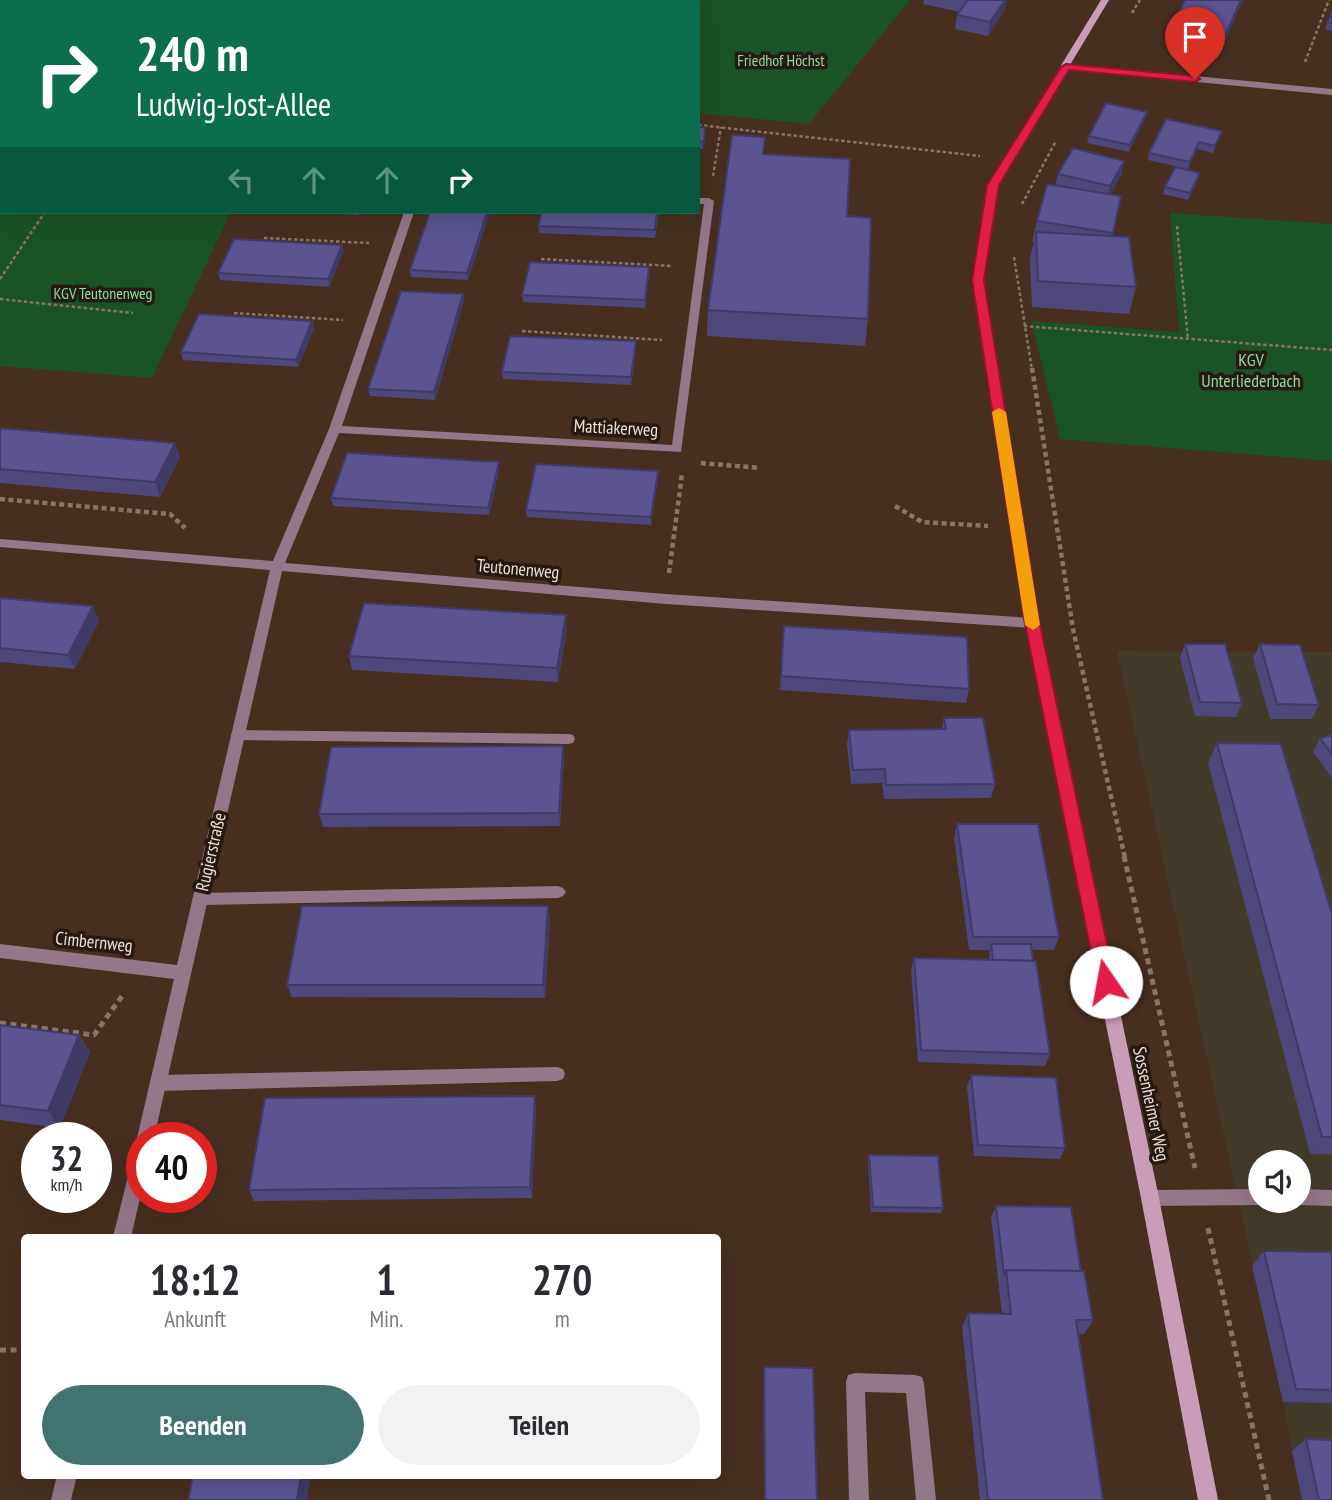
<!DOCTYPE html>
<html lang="de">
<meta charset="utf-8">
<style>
body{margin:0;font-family:"PT Sans Narrow",sans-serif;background:#f2f2f3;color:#2b2b33;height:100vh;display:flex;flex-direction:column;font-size:26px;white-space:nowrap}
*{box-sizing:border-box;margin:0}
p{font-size:23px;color:#7c7c81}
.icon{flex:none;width:38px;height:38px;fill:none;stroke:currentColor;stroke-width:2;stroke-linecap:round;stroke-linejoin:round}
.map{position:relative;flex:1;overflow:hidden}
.drawer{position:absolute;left:21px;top:1234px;width:700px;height:245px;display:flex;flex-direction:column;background:#fff;border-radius:7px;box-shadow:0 7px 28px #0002}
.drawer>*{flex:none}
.hud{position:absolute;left:0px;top:0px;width:700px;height:214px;box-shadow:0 7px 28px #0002;background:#0b6e4f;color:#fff;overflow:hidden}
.fabs{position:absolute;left:1248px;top:1150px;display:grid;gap:14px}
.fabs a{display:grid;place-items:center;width:63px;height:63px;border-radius:50%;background:#fff;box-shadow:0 7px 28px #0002;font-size:35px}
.speed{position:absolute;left:21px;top:1122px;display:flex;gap:14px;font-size:35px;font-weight:700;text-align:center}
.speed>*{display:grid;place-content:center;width:91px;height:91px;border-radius:50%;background:#fff;box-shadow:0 7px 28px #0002;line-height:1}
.speed small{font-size:18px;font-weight:400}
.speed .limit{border:10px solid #d22;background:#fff;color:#111}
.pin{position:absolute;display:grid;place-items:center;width:60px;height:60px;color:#fff;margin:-72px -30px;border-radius:50% 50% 50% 0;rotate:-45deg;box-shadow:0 0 7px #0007}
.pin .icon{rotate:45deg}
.me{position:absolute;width:77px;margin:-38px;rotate:348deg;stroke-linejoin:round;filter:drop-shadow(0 0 5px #0008)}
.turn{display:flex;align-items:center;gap:24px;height:147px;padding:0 21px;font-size:32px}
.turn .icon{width:91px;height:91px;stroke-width:2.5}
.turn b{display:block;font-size:49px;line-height:60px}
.lanes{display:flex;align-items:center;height:66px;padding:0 21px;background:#0003;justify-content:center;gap:35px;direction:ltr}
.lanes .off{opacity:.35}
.eta{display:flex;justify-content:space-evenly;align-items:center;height:119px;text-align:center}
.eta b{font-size:42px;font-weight:700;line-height:49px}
.cta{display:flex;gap:14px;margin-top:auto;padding:14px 21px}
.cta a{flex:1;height:80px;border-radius:42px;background:#417471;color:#fff;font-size:28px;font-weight:700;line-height:80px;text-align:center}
.cta a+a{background:#f2f2f3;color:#2b2b33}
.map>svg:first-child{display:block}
</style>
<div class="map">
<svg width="1332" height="1500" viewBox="0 0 1332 1500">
<rect width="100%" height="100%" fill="#462f1f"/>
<path fill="#433b2a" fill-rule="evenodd" d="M1117,651L1332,652V1500H1302L1283,1402ZM1260,1162H1298V1200H1260Z"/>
<g fill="#1a5326">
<polygon points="53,0 910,0 809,124 698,113 698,2 52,2"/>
<polygon points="0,29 2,212 231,212 152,378 0,366"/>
<polygon points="1170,213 1332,224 1332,461 1060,439 1031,321 1179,332"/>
</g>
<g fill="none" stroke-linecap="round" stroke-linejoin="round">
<g stroke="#897568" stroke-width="2.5" stroke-dasharray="3.5 2.5" stroke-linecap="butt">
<polyline points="1132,13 1140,0"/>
<polyline points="1305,62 1329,0"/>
<polyline points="698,125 980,156"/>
<polyline points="713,176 721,127"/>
<polyline points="1022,204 1056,141"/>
<polyline points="1177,226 1188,339"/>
<polyline points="264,238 369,243"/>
<polyline points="1014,257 1032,370"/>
<polyline points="541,259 672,266"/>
<polyline points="0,279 45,212"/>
<polyline points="0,299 133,313"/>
<polyline points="234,313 343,320"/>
<polyline points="1024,326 1332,350"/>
<polyline points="522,331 662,340"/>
</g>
<g stroke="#897568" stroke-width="4.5" stroke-dasharray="5 3.5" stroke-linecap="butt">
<polyline points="1032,368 1073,629 1125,858"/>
<polyline points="701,463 760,468"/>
<polyline points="0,499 170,514 185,528"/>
<polyline points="895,506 922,522 988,526"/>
<polyline points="669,573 682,474"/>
</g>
<g stroke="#897568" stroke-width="5" stroke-dasharray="6 4.5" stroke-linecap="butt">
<polyline points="1124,856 1195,1168"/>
<polyline points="0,1023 94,1035 122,996"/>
<polyline points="1208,1228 1269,1500"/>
<polyline points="0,1350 24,1350"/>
</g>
<g fill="#947788" fill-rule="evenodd">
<polygon points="238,730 568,734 573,735 575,739 573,743 568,744 238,740 233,739 231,735 233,731"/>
<polygon points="558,886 563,888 566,892 563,896 558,898 200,905 195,903 192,899 195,895 200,893"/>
<polygon points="557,1067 563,1069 565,1074 563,1079 557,1081 158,1091 152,1088 150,1083 152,1078 158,1075"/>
<polygon points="1260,1189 1260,1200 1267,1200 1260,1205 1150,1206 1144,1204 1141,1198 1144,1192 1150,1190"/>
<polygon points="1298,1189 1332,1190 1332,1206 1298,1205 1292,1203 1291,1200 1298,1200"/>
<polygon points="855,1373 915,1375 922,1377 924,1384 936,1500 916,1500 906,1393 865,1392 869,1500 849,1500 846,1382 848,1375"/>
</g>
<g fill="#947788" fill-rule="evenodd">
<polygon points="1066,64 1332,89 1332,95 1063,69 1063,65"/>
<polygon points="698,198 709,198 714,201 681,452 339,433 285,563 666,594 1032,618 1039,623 1032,628 666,604 282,571 154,1138 142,1138 142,1190 131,1237 113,1237 134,1152 136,1146 141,1144 137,1138 174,979 0,958 0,944 177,965 270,570 0,547 0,539 273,561 329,429 404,212 414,212 342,426 672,445 704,204 698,204"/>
<polygon points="57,1475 77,1475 71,1500 51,1500"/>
</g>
<polygon fill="#ca9cb8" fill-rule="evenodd" points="1101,0 1109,0 998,185 983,280 1039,623 1159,1198 1218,1500 1198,1500 1141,1198 1025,623 973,280 988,185"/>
</g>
<g fill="#4e487d">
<polygon points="924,0 1007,0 1005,9 988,36 955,29 957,15 960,12 923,4"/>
<polygon points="1243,0 1220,52 1167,41 1171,28"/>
<polygon points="1332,11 1332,31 1325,29"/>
<polygon points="1145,119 1129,152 1087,143 1089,136"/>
<polygon points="698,127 705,127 703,149 698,149"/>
<polygon points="1222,131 1213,153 1197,149 1188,169 1148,160 1149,153"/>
<polygon points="764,154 847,216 868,319 865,346 707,336 708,310"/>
<polygon points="1124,161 1121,175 1110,195 1121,196 1112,236 1136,287 1129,314 1032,307 1030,258 1034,242 1032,242 1037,221 1055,186 1058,174"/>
<polygon points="1200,173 1198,180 1188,200 1163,194 1165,187"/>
<polygon points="306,212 359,212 358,215"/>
<polygon points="490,212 468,280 411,277 410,270"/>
<polygon points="542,212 659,212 655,238 539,233 538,226"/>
<polygon points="342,245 343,252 329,287 220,280 218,273"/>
<polygon points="649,275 645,308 523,302 522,295"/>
<polygon points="463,294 464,301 435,400 370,396 368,389"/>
<polygon points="312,321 314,329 298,367 183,360 181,352"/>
<polygon points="636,349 631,385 503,379 502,372"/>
<polygon points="0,428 180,457 160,497 0,483"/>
<polygon points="499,470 489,515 333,506 331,498"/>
<polygon points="658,471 658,478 651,525 527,517 526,510"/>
<polygon points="0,598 99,621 75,669 0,662"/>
<polygon points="784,626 969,689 966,703 780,690"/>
<polygon points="567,629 558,682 352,670 349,656"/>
<polygon points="1185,644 1242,703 1236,717 1195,716 1180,658"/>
<polygon points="1260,644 1319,705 1312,719 1270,719 1253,658"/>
<polygon points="944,718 995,784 991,798 884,799 882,783 851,784 847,744 849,730 942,729"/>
<polygon points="1332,735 1332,778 1313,752 1320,738"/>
<polygon points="1217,743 1332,914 1332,1154 1310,1154 1208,763"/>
<polygon points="563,746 564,760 560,826 323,827 319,814"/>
<polygon points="957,824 1059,937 1054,950 1032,950 1050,1054 1045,1066 918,1062 911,970 914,958 990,960 989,950 969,950 954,838"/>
<polygon points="550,919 545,998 292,997 287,985"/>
<polygon points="0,1025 79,1035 90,1052 60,1128 0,1120"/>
<polygon points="971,1075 1065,1148 1060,1159 974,1156 967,1087"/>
<polygon points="536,1108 532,1198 254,1201 249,1190"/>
<polygon points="869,1155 943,1208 941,1213 871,1212 868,1161"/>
<polygon points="996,1206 1081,1271 1093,1320 1084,1334 1078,1334 1103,1500 980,1500 962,1327 968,1313 1002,1314 991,1217"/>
<polygon points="1264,1251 1332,1252 1332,1403 1283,1402 1252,1266"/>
<polygon points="764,1367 817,1500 764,1500 763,1376"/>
<polygon points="1306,1439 1332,1500 1302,1500 1292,1451"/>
</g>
<g fill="#403b66">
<polygon points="1005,0 1007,0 1005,9 988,36 990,22"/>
<polygon points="1241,0 1243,0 1220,52 1224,38"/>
<polygon points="1147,112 1145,119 1129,152 1130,145"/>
<polygon points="1199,142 1197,149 1188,169 1190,162"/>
<polygon points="1124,161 1121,175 1107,201 1110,186"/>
<polygon points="1200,173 1198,180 1188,200 1190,193"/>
<polygon points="487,212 490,212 468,280 467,273"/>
<polygon points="342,245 343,252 329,287 328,279"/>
<polygon points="649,267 649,275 645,308 645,300"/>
<polygon points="463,294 464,301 435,400 434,392"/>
<polygon points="312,321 314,329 298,367 296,360"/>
<polygon points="636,341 636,349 631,385 631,377"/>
<polygon points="175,443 180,457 160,497 155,482"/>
<polygon points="499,462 499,470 489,515 488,508"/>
<polygon points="658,471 658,478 651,525 651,517"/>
<polygon points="93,606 99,621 75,669 68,655"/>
<polygon points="566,615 567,629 558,682 557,668"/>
<polygon points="563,746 564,760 560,826 559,813"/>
<polygon points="548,906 550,919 545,998 543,985"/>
<polygon points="79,1035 90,1052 60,1128 48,1111"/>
<polygon points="535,1096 536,1108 532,1198 530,1187"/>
<polygon points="301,1475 311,1475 307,1500 297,1500"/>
</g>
<g fill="#5b5491" stroke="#403b66" stroke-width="2">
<polygon points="968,0 1005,0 990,22 957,15"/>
<polygon points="1185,0 1241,0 1224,38 1171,28"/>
<polygon points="1332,11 1332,23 1328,22"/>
<polygon points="1106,103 1147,112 1130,145 1089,136"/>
<polygon points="1166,119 1222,131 1215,146 1199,142 1190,162 1149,153"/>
<polygon points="698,127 705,127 704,142 698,141"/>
<polygon points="732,135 765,137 763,154 850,159 847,216 871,218 868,319 708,310"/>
<polygon points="1073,148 1124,161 1110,186 1058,174"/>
<polygon points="1175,167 1200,173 1190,193 1165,187"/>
<polygon points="1047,184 1121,196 1113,233 1037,221"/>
<polygon points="430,212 487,212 467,273 410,270"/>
<polygon points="542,212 657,212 655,230 538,226"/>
<polygon points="1036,232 1129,237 1136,287 1038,281"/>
<polygon points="234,239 342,245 328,279 218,273"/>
<polygon points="530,262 649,267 645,300 522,295"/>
<polygon points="401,291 463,294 434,392 368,389"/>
<polygon points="199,314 312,321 296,360 181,352"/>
<polygon points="510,336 636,341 631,377 502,372"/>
<polygon points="0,428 175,443 155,482 0,469"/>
<polygon points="347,453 499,462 488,508 331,498"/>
<polygon points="536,464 658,471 651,517 526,510"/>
<polygon points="0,598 93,606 68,655 0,648"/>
<polygon points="364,603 566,615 557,668 349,656"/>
<polygon points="784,626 967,637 969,689 781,676"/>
<polygon points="1185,644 1225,644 1242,703 1200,702"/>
<polygon points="1260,644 1300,645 1319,705 1277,704"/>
<polygon points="944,718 983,718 995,784 886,785 885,769 853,770 849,730 946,729"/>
<polygon points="1332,735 1332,754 1320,738"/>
<polygon points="1217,743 1281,744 1332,914 1332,1137 1322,1137"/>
<polygon points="563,746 559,813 319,814 331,747"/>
<polygon points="957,824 1038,824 1059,937 973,937"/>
<polygon points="302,906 548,906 543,985 287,985"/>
<polygon points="991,944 1031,944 1033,961 993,960"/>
<polygon points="914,958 1036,961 1050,1054 921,1050"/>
<polygon points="0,1025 79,1035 48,1111 0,1105"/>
<polygon points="971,1075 1056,1078 1065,1148 978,1145"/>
<polygon points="535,1096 530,1187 249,1190 265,1098"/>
<polygon points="869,1155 938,1156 943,1208 873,1207"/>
<polygon points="996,1206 1071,1207 1081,1271 1006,1270 1004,1275"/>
<polygon points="1264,1251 1332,1252 1332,1390 1296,1389"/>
<polygon points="1006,1270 1084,1271 1093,1320 1076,1320 1103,1500 988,1500 968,1313 1011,1314"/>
<polygon points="764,1367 813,1368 817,1500 765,1500"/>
<polygon points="1306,1439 1332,1440 1332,1500 1319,1500"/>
<polygon points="193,1475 301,1475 297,1500 188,1500"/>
</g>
<polygon fill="#e11d48" stroke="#92132f" stroke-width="2" points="1066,64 1195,76 1200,79 1195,82 1069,70 999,185 984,280 1040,624 1115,982 1112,987 1106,989 1100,987 1097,982 1025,624 972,280 987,185 1061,67"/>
<polygon fill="#f59e0b" points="999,408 1006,412 1040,625 1033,630 1025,625 992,412"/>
<g text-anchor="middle" stroke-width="7" stroke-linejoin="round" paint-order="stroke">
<g font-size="16" fill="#8cdd96" stroke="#241a13">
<text x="781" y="66">Friedhof Höchst</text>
<text x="103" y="299">KGV Teutonenweg</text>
</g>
<g font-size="18" fill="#8cdd96" stroke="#241a13">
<text x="1251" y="366">KGV<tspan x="1251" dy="21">Unterliederbach</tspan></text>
</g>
<g font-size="18" fill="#efe0d6" stroke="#241a13">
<text transform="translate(616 428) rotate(3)" y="6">Mattiakerweg</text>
<text transform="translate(518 569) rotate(5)" y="6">Teutonenweg</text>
<text transform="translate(211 852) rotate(-77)" y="6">Rugierstraße</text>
<text transform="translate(94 942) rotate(6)" y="6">Cimbernweg</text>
<text transform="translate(1151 1104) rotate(78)" y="6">Sossenheimer Weg</text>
</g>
</g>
</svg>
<div class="fabs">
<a><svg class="icon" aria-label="sound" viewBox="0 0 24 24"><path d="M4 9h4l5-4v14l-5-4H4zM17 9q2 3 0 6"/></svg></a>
</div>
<div class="speed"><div>32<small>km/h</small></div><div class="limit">40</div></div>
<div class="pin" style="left:1195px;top:79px;background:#d93025"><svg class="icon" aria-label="arrive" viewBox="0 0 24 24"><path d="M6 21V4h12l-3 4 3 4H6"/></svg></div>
<svg class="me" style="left:1106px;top:982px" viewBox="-20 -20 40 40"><circle r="19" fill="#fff"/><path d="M0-13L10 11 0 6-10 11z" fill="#e11d48"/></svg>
<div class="hud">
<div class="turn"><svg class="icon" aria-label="right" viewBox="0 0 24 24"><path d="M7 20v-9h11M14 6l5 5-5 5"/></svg><div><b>240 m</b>Ludwig-Jost-Allee</div></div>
<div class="lanes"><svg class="icon off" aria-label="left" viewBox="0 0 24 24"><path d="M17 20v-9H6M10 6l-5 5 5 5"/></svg><svg class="icon off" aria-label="ahead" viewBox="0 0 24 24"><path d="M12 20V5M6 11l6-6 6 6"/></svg><svg class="icon off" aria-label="ahead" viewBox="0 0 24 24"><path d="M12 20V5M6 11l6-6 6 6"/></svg><svg class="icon" aria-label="right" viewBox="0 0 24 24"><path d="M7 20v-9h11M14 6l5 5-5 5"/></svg></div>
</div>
<section class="drawer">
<div class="eta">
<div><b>18:12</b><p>Ankunft</p></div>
<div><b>1</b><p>Min.</p></div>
<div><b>270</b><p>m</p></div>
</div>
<div class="cta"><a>Beenden</a><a>Teilen</a></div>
</section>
</div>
